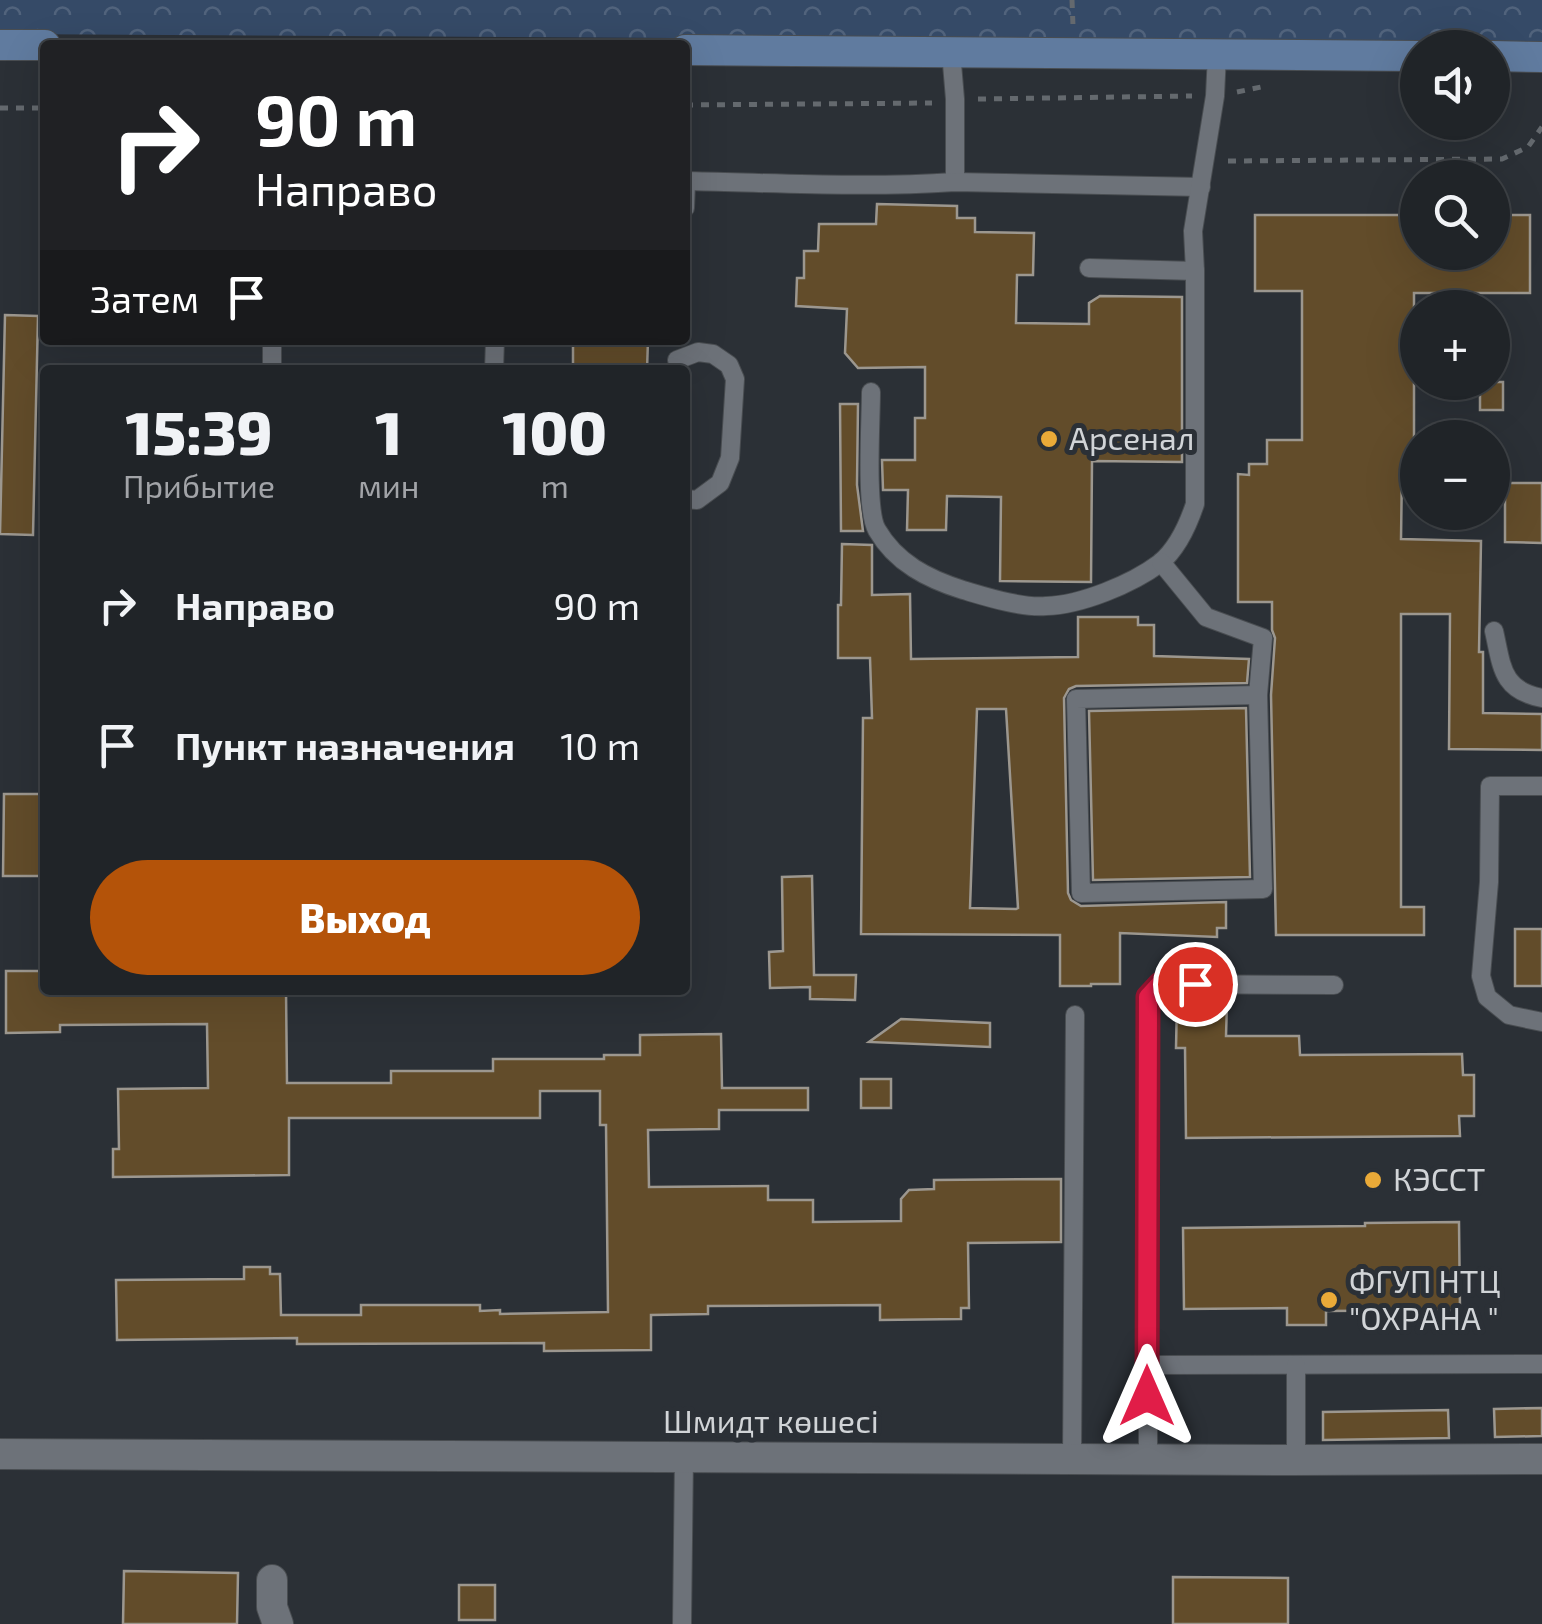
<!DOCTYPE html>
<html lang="ru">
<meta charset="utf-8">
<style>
body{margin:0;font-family:"Exo 2",sans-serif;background:#282c30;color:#f1f3f6;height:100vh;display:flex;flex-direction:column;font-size:38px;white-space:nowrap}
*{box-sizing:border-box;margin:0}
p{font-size:32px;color:#a2a4a8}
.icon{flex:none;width:55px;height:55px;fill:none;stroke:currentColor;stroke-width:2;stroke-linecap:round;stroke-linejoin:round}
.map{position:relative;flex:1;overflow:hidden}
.panel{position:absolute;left:40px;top:365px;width:650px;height:630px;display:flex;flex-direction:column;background:#202428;border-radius:10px;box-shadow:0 10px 40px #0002,0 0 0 2px #3d4145}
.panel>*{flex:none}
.top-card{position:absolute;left:40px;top:40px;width:650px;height:305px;border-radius:10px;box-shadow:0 10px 40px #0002,0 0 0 2px #3d4145;background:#202124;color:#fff;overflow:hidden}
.tools{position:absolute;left:1400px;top:30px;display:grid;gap:20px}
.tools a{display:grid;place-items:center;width:110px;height:110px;border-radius:50%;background:#202428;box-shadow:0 10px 40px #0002,0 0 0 2px #3d4145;font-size:50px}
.pin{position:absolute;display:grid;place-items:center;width:85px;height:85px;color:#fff;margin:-42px;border:5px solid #fff;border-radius:50%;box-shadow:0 2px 10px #0007}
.me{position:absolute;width:110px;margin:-55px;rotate:0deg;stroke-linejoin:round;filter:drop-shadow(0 0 8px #0008)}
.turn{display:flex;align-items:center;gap:35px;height:210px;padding:0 50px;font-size:45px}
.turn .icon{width:130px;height:130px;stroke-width:2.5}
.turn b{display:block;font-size:70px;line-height:85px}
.then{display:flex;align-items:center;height:95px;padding:0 50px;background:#0003;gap:20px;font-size:38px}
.eta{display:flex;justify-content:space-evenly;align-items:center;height:170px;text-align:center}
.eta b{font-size:60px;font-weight:800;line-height:70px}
.primary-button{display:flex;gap:20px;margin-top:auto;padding:20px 50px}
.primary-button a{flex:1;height:115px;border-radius:60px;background:#b45309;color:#fff;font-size:40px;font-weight:800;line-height:115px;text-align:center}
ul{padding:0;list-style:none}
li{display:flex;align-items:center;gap:30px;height:140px;padding:0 50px}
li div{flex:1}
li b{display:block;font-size:38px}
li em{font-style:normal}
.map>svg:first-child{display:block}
</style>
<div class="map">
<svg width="1542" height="1624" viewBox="0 0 1542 1624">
<defs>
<pattern id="park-crowns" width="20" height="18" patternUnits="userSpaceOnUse" patternTransform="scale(2.5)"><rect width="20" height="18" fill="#354a67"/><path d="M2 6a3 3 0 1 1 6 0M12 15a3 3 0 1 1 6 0" fill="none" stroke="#51637c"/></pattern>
</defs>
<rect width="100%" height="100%" fill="#2b3036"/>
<polygon fill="url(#park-crowns)" points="0,0 1542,0 1542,43 0,34"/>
<g fill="#624c2a" stroke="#9c978f" stroke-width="2.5" fill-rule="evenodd">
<polygon points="877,204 957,206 957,218 975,218 975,232 1034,233 1033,275 1017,275 1016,323 1089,324 1089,303 1100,296 1182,297 1182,462 1092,461 1091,582 1000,581 1001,497 947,496 946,530 907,530 908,490 883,490 882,460 915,460 915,418 925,418 925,367 858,368 845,353 847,309 796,306 797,278 804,278 804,251 818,251 819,224 876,224"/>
<polygon points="1255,215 1418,215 1418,252 1492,252 1492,215 1530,215 1530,293 1414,293 1414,437 1418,437 1418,468 1402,468 1401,539 1481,541 1479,652 1483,652 1483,713 1542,714 1542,750 1449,749 1450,614 1401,614 1401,907 1424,907 1424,935 1276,935 1271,695 1275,638 1272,630 1272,602 1238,602 1238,474 1249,475 1249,464 1267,464 1267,440 1302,440 1302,291 1255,291"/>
<polygon points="5,315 38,316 33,535 0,534"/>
<polygon points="573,340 648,340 647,370 573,370"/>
<rect x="1480" y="382" width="23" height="28"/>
<polygon points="840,404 858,404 857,485 863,531 841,531"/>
<polygon points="1505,483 1542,483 1542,543 1505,542"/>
<path d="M842,544L872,545V595L910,594L911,659L1078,657V617H1138V625H1154V656L1249,659L1247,683L1076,686L1069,689L1064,698L1068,893L1071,900L1081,906L1226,902V928H1217V937L1120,933V984H1091V986H1060V935L861,934L863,718H872L870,658H838V605H841ZM977,709H1006L1018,908L1016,909L970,908Z"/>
<polygon points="1246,708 1250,877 1093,880 1089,711"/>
<polygon points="4,794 45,794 45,876 3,876"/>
<polygon points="812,876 814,975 856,975 855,1000 810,999 810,987 770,988 769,952 783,951 782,877"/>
<rect x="1515" y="929" width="27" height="57"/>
<polygon points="6,971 45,971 45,990 286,990 287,1083 391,1083 391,1071 493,1071 493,1059 604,1059 604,1055 640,1055 640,1035 721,1034 722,1088 808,1088 808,1110 719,1110 719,1129 648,1130 649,1187 768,1186 768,1200 813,1200 813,1222 901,1221 901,1199 909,1190 934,1189 934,1180 1061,1179 1061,1242 968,1243 969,1308 961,1308 961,1319 880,1320 880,1305 708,1306 708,1314 651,1315 651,1350 544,1351 544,1343 297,1344 297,1338 117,1340 116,1280 244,1279 244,1267 270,1267 270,1274 280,1274 281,1315 361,1315 361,1305 480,1305 480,1311 500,1310 500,1314 608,1312 606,1125 600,1125 600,1091 540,1091 540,1118 289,1118 289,1175 113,1177 113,1149 119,1149 118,1089 208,1088 207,1024 60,1025 60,1032 6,1033"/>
<polygon points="1177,1001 1227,1002 1226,1036 1299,1036 1300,1055 1462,1054 1463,1075 1474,1075 1474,1116 1459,1116 1460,1136 1186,1138 1185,1048 1176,1048"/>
<polygon points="901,1019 990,1023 990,1047 869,1042"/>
<rect x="861" y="1079" width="30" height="29"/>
<polygon points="1459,1222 1460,1310 1326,1311 1326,1325 1287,1325 1287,1308 1184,1309 1183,1228 1365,1226 1365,1223"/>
<polygon points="1542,1408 1542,1436 1495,1437 1494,1409"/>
<polygon points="1448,1410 1449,1438 1323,1440 1323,1412"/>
<polygon points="124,1571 238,1573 237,1624 123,1624"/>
<polygon points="1173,1577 1288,1578 1288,1624 1173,1624"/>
<rect x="459" y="1585" width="36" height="35"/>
</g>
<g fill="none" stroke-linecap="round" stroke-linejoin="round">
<defs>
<g id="lane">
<polyline points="951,52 955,99 955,182"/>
<path d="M685,181C775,183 866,188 955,182L1201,187"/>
<polyline points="685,208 686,182"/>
<polyline points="1089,268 1195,271"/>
<polyline points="677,360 698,352 713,354 729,365 735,379 730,458 720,483 697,500 685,499"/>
<polyline points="272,370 272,340"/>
<polyline points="494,370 495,340"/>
<path d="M871,392C871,420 865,510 877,530C896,563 928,579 963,590C987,597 1021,608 1046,606C1081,605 1132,584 1160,563C1178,548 1188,525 1195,504V271L1193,231L1215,96L1217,54"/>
<polyline points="1161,562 1206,617 1263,638 1258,695 1263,889 1081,893 1076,699 1258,695"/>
<path d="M1494,631C1502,666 1501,690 1542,698"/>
<polyline points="1542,786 1490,786 1489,882 1481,976 1487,997 1509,1015 1542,1022"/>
<polyline points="1147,1365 1542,1364"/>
<polyline points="1296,1365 1296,1460"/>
<polyline points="1072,1459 1075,1015"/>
<polyline points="1148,1460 1148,997 1160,984 1334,985"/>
<polyline points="682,1624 684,1457"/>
</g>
<g id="street">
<polyline points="0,1454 1296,1460 1542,1459"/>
<polyline points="272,1580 272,1607 278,1624"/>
</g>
<g id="secondary">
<polyline points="0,45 45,45"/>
<polyline points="685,50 1418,56"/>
<polyline points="1492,56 1542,57"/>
</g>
</defs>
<use href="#lane" stroke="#494d51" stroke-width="20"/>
<use href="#street" stroke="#494d51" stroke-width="32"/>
<use href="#secondary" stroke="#494d51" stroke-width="32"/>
<g stroke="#64696e" stroke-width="5" stroke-dasharray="8 8" stroke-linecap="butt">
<polyline points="1072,0 1073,26"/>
<polyline points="1237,92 1266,86"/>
<polyline points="978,99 1192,96"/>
<polyline points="685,105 932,103"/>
<polyline points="0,108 45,108"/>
<polyline points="1228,161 1502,159 1528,147 1542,127"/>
</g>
<use href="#lane" stroke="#6d7279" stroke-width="18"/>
<use href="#street" stroke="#6d7279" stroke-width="30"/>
<use href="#secondary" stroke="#607b9f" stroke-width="30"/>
</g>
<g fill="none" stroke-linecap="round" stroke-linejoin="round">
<defs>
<polyline id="route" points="1147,1396 1148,997 1160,984 1195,984"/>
</defs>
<use href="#route" stroke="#92132f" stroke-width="25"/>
<use href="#route" stroke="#e11d48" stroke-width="18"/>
</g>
<g fill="#eaaa38" stroke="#2b3036" stroke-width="4">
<circle cx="1049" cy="439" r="10"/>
<circle cx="1373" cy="1180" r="10"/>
<circle cx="1329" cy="1300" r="10"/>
</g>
<g text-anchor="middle" stroke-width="10" stroke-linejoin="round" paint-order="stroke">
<g font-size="32" fill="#d1d4d7" stroke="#2b3036" text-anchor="start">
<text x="1069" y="450">Арсенал</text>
<text x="1393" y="1191">КЭССТ</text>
<text x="1349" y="1293">ФГУП НТЦ<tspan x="1349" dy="37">"ОХРАНА "</tspan></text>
</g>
<g font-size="32" fill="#d1d4d7" stroke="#2b3036">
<text x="771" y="1433">Шмидт көшесі</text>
</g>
</g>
</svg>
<div class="tools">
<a><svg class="icon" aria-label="sound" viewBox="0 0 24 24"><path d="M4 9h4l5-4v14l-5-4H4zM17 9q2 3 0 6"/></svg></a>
<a><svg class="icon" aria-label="search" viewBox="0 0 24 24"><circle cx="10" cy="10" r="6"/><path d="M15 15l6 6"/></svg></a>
<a>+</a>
<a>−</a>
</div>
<div class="pin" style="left:1195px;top:984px;background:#d93025"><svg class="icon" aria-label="arrive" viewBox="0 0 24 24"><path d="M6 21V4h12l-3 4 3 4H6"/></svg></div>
<svg class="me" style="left:1147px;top:1396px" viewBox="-20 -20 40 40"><path d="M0-17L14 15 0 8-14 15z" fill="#e11d48" stroke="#fff" stroke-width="4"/></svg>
<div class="top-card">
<div class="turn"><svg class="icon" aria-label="right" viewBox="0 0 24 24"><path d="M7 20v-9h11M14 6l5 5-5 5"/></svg><div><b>90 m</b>Направо</div></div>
<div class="then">Затем<svg class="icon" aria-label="arrive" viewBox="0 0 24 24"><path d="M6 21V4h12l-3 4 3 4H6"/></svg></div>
</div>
<section class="panel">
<div class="eta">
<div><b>15:39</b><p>Прибытие</p></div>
<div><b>1</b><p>мин</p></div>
<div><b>100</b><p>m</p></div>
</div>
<ul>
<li><svg class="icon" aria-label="right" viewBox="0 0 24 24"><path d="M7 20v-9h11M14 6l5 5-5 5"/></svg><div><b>Направо</b></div><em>90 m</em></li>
<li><svg class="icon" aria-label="arrive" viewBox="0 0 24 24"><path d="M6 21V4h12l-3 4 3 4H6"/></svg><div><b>Пункт назначения</b></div><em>10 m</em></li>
</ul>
<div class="primary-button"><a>Выход</a></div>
</section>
</div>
